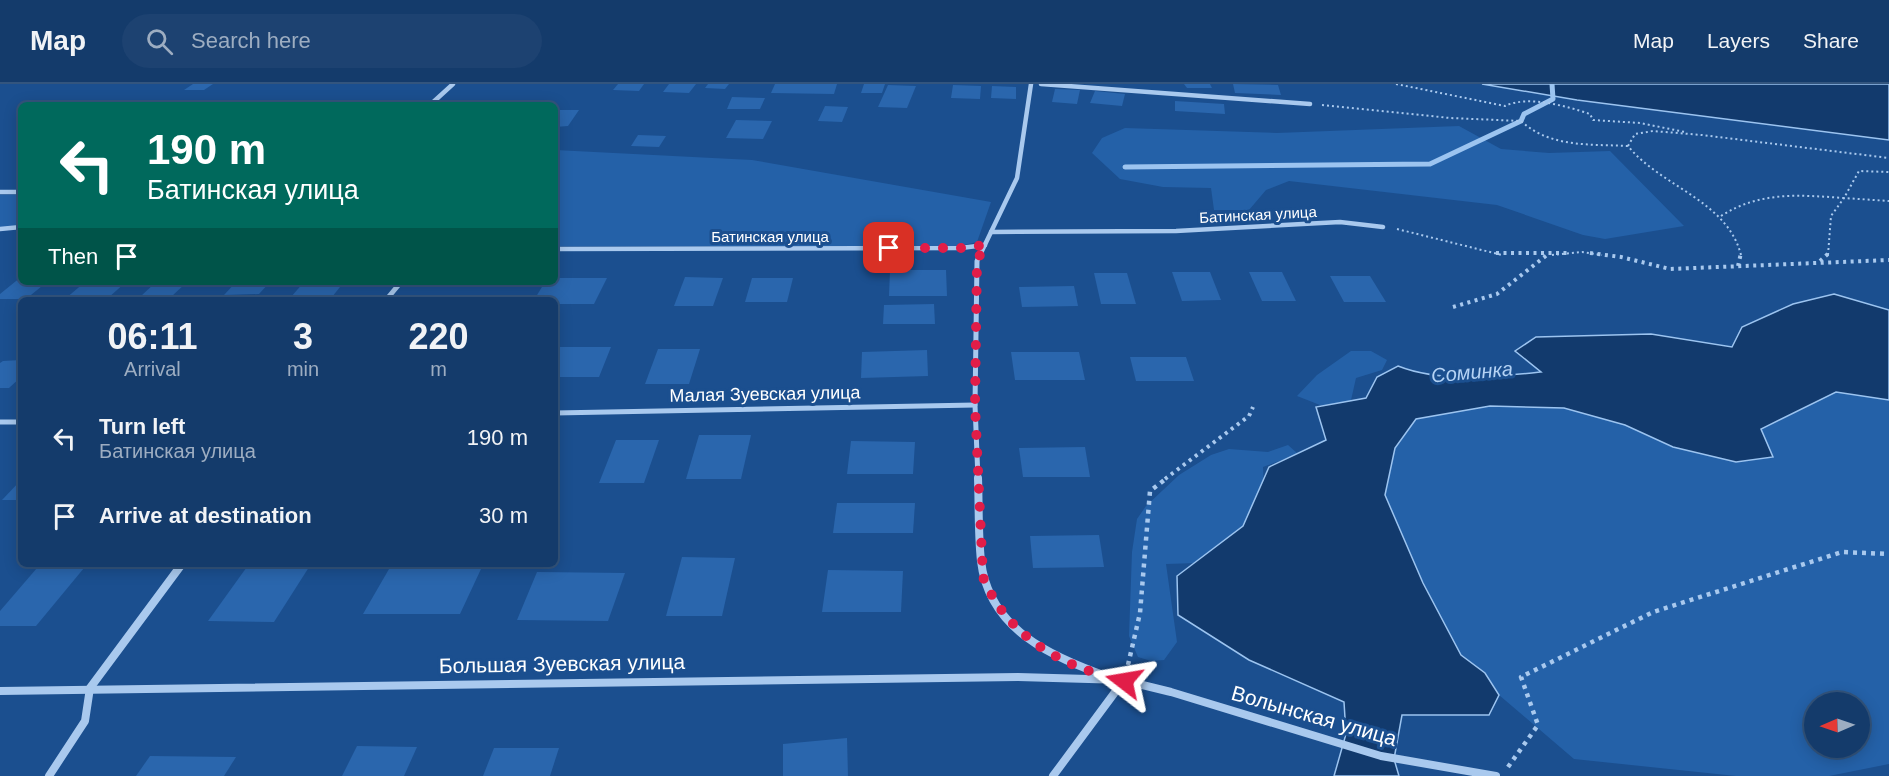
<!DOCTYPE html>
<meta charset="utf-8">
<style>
body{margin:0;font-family:Arial,sans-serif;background:#1d4271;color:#f1f3f6;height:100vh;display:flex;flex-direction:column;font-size:22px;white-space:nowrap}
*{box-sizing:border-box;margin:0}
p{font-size:20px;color:#9dadc1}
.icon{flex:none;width:33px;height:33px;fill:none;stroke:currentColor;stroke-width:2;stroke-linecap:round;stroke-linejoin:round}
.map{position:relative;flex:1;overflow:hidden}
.drawer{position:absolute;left:18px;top:213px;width:540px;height:270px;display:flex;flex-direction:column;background:#143b6b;border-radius:9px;box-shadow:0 3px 15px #0003,0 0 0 2px #33557e}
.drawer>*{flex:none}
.banner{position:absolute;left:18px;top:18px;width:540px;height:183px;border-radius:9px;box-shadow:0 3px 15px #0003,0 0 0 2px #33557e;background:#00695c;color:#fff;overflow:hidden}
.needle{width:39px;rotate:268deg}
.controls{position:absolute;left:1804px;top:608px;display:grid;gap:12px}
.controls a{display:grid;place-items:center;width:66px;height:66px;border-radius:50%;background:#143b6b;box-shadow:0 3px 15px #0003,0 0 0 2px #33557e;font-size:30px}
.pin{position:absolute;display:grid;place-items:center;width:51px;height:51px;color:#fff;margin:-26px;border-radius:12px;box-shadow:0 3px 9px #0006}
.me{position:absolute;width:66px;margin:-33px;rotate:284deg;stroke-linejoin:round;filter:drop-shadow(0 0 4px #0008)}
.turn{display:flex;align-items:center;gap:21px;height:126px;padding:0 30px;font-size:27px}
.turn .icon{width:78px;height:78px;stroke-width:2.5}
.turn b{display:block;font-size:42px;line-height:51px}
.then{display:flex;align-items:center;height:57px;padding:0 30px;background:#0003;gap:12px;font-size:22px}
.eta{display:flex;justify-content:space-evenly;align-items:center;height:102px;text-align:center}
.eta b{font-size:36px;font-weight:800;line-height:42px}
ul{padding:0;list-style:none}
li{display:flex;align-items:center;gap:18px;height:78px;padding:0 30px}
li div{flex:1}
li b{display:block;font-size:22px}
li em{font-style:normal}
header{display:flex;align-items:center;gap:36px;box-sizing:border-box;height:84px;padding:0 30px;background:#143b6b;border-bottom:2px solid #33557e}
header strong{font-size:28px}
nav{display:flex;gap:33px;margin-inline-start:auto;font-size:21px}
.search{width:420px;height:54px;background:#1d4271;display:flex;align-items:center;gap:15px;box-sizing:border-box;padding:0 21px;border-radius:33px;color:#9dadc1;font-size:22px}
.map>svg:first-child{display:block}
</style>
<header>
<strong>Map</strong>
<div class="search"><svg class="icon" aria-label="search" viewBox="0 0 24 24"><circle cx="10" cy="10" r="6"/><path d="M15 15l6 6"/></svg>Search here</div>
<nav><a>Map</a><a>Layers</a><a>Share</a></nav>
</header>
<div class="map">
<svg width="1889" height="692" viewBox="0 0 1889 692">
<rect width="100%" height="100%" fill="#1b4f8f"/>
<g fill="#2461a8" fill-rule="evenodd">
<polygon points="1459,42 1501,65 1549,69 1610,67 1684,142 1605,155 1583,151 1497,121 1289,97 1266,106 1249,126 1214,126 1211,104 1163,103 1120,95 1092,69 1102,54 1125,44 1277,49"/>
<polygon points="555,66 752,76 991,118 977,158 960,162 555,162"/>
<polygon points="0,111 21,111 21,141 0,144"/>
<polygon points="1351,267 1371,267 1387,276 1382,286 1356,294 1349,325 1320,321 1297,312 1317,291"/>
<path d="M1836,308L1889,316V680L1829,692H1736L1574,675L1499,611L1485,589L1461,571L1423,499L1385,411L1395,364L1416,335L1490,322L1564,324L1625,341L1673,363L1772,373L1760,345ZM1815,618H1860V663H1815Z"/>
<polygon points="1288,361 1298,370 1263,383 1264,411 1244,449 1197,479 1166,480 1177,558 1164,576 1151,577 1138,573 1129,552 1132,468 1137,435 1146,422 1179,391 1211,371 1229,365 1268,368"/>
</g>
<g fill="#123a6d" stroke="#9cc4f0" stroke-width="1.5">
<polygon points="1482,0 1889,0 1889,56 1577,16"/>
<path d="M1834,210L1889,226V316L1836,308L1761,345L1773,373L1736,378L1673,363L1625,341L1564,324L1490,322L1416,335L1395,364L1385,411L1423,499L1461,571L1485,589L1499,611L1489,631H1402L1394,675L1399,692H1334L1346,650L1344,618L1249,576L1178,531L1177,492L1243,442L1269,383L1326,356L1316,323L1366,314L1377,293L1398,282C1441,299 1495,293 1541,288L1515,267L1536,253L1651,250L1732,263L1742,243L1793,220Z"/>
</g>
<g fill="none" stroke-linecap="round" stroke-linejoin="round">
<polyline stroke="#9cc4f0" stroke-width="5" points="1125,83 1430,80 1521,37 1524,30 1553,15 1552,0"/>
</g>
<g fill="#2a66ad">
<polygon points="193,0 213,0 204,6 184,6"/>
<polygon points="618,0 644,0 639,7 613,6"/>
<polygon points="669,0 696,0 689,9 663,8"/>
<polygon points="708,0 729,0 725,5 705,4"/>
<polygon points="775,0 837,0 834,10 771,9"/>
<polygon points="864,0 885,0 882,9 861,9"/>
<polygon points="1184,0 1210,0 1212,4 1187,4"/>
<polygon points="1233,0 1278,1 1281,11 1235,9"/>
<polygon points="888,1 916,2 907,24 878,23"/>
<polygon points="953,1 981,2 980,15 951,14"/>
<polygon points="992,2 1016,3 1016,15 991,14"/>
<polygon points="1055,5 1080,6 1077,20 1052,18"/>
<polygon points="1095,7 1125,10 1122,22 1090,19"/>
<polygon points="732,13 765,14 760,25 727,25"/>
<polygon points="456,16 482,17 477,21 450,21"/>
<polygon points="510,16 538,16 534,21 504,21"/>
<polygon points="1175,17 1224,20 1225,30 1175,27"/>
<polygon points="825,22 848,23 842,38 818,37"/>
<polygon points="555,26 579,26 568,42 555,43"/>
<polygon points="736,36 772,37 763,55 726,54"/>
<polygon points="638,51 666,52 659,63 631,62"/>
<polygon points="890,186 946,186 947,212 889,212"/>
<polygon points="1172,188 1210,188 1221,216 1182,217"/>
<polygon points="1249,188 1282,188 1296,217 1262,217"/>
<polygon points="1094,189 1127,189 1136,220 1101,220"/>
<polygon points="1330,192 1370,192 1386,218 1344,218"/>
<polygon points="21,193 21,198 47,198 26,215 0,215 0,210"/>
<polygon points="685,193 723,194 713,222 674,222"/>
<polygon points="555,194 607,194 594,220 555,220 555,216 534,216 545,198 555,198"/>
<polygon points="752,194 793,194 787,218 745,218"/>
<polygon points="85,198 126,198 108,214 65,215"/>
<polygon points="156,198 187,198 171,213 140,213"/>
<polygon points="236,198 270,198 259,210 224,211"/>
<polygon points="304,198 344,198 332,213 291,213"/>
<polygon points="1074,202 1078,222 1022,223 1019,203"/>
<polygon points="934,220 935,240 883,240 884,221"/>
<polygon points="555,263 611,263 599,293 555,293"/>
<polygon points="658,265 700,265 689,300 645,300"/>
<polygon points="927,266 928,292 861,294 862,268"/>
<polygon points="1011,268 1079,268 1085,296 1015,296"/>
<polygon points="1130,273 1186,273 1194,297 1136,297"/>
<polygon points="21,276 21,293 9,304 0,304 0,279 3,277"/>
<polygon points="699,351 751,351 741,395 686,395"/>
<polygon points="616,356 659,356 644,399 599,399"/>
<polygon points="851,357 915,358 913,390 847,390"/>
<polygon points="1085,363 1090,393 1023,393 1019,364"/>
<polygon points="21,396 21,416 2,416"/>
<polygon points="837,419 915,419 913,449 833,449"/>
<polygon points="1099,451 1104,483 1033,484 1030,452"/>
<polygon points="682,473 735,474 722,532 666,532"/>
<polygon points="249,480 311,480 274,538 208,537"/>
<polygon points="37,484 84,484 36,542 0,542 0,527"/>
<polygon points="389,485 481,485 460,530 363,530"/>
<polygon points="828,486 903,487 901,528 822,528"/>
<polygon points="537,488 625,489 608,537 517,536"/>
<polygon points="847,654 848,692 783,692 783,660"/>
<polygon points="357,662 417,663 404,692 342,692"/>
<polygon points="494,664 559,664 550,692 483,692"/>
<polygon points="150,672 236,673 224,692 136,692"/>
</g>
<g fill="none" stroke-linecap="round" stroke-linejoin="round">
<g stroke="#a9c9ee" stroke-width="2" stroke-dasharray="2 3" stroke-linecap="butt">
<path d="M1396,0L1505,22C1528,11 1566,22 1590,30L1593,36L1640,39L1685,48"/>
<path d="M1322,21L1450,34L1521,37C1550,64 1591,60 1628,62"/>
<path d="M1721,132C1760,107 1800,111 1844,114L1859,87L1889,88"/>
<polyline points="1397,145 1502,171"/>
<polyline points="1552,171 1582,168 1602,171"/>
<path d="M1741,171C1727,116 1661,103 1628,62L1635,50L1653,47L1702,51L1889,74"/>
<polyline points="1828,171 1831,132 1844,114 1889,117"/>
</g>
<g stroke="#a9c9ee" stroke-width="4" stroke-dasharray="3 4.5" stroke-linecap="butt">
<polyline points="1496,169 1569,169"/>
<polyline points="1590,169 1621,173 1670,185 1889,176"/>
<polyline points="1820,177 1829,169"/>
<polyline points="1738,182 1741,169"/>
<polyline points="1453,223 1497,210 1547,171"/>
<polyline points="1165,395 1249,332 1253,323"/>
</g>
<g stroke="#a9c9ee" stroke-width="4.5" stroke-dasharray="4 5" stroke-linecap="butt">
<polyline points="1128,581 1140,529 1150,407 1167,394"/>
<polyline points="1508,683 1538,641 1521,593 1653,528 1842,468 1889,470"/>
</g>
<g stroke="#a9c9ee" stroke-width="4.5">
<polyline points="1041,0 1310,20"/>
<polyline points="430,21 453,0"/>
<polyline points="0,108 21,108"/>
<polyline points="0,145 21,143"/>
<polyline points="991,148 1176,147 1340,138 1383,143"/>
<polyline points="555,165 961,164 985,161"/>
<polyline points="980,171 1017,94 1031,0"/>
</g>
<g stroke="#a9c9ee" stroke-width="5">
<polyline points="386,216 401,198"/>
<polyline points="555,329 975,321"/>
<polyline points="0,338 21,338"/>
<polyline points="978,395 975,321 977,177 981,169"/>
</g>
<g stroke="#a9c9ee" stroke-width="8">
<path d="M978,394C979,421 978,449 981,477C989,546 1052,573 1109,593"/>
<polyline points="1122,596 1171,608 1381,672 1496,692"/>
<polyline points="0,607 1018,593 1124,596"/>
<polyline points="49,692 85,637 90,604 182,480"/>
<polyline points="1053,692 1124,596"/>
</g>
</g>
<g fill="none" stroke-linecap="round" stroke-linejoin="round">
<path stroke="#e11d48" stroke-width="10" stroke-dasharray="0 18" d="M889,164H961L985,161L977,177L975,321L983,493C1008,554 1063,583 1124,597"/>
</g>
<g text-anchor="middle" stroke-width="6" stroke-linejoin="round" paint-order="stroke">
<g font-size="15" fill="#fff" stroke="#1b4f8f">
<text transform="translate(1258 131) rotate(-3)" y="5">Батинская улица</text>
<text x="770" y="158">Батинская улица</text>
</g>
<g font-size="18" fill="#fff" stroke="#1b4f8f">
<text transform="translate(765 310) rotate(-1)" y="6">Малая Зуевская улица</text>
</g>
<g font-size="20" font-style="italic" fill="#b5d3f5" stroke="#1b4f8f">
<text transform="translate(1472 288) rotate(-5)" y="7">Соминка</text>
</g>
<g font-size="21" fill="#fff" stroke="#1b4f8f">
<text transform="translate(562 580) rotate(-1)" y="7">Большая Зуевская улица</text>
<text transform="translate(1314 632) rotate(16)" y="7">Волынская улица</text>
</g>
</g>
</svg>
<div class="controls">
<a><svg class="needle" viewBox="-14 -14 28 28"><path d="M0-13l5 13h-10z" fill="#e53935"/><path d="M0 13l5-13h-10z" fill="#9dadc1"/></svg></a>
</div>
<div class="pin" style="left:889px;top:164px;background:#d93025"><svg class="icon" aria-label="arrive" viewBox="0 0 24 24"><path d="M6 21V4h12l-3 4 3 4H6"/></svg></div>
<svg class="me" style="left:1124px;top:597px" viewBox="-20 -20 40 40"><path d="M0-17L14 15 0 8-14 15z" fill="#e11d48" stroke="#fff" stroke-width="4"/></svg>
<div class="banner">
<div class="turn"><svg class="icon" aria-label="left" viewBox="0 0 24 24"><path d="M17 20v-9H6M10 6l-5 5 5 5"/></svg><div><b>190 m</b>Батинская улица</div></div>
<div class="then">Then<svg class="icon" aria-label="arrive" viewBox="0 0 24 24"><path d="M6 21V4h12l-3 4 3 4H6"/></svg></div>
</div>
<section class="drawer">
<div class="eta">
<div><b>06:11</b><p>Arrival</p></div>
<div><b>3</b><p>min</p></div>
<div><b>220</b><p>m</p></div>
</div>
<ul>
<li><svg class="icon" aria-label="left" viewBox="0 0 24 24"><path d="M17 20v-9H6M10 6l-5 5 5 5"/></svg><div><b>Turn left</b><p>Батинская улица</p></div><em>190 m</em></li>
<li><svg class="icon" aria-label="arrive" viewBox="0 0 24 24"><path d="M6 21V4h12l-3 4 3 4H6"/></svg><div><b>Arrive at destination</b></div><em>30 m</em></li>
</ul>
</section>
</div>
